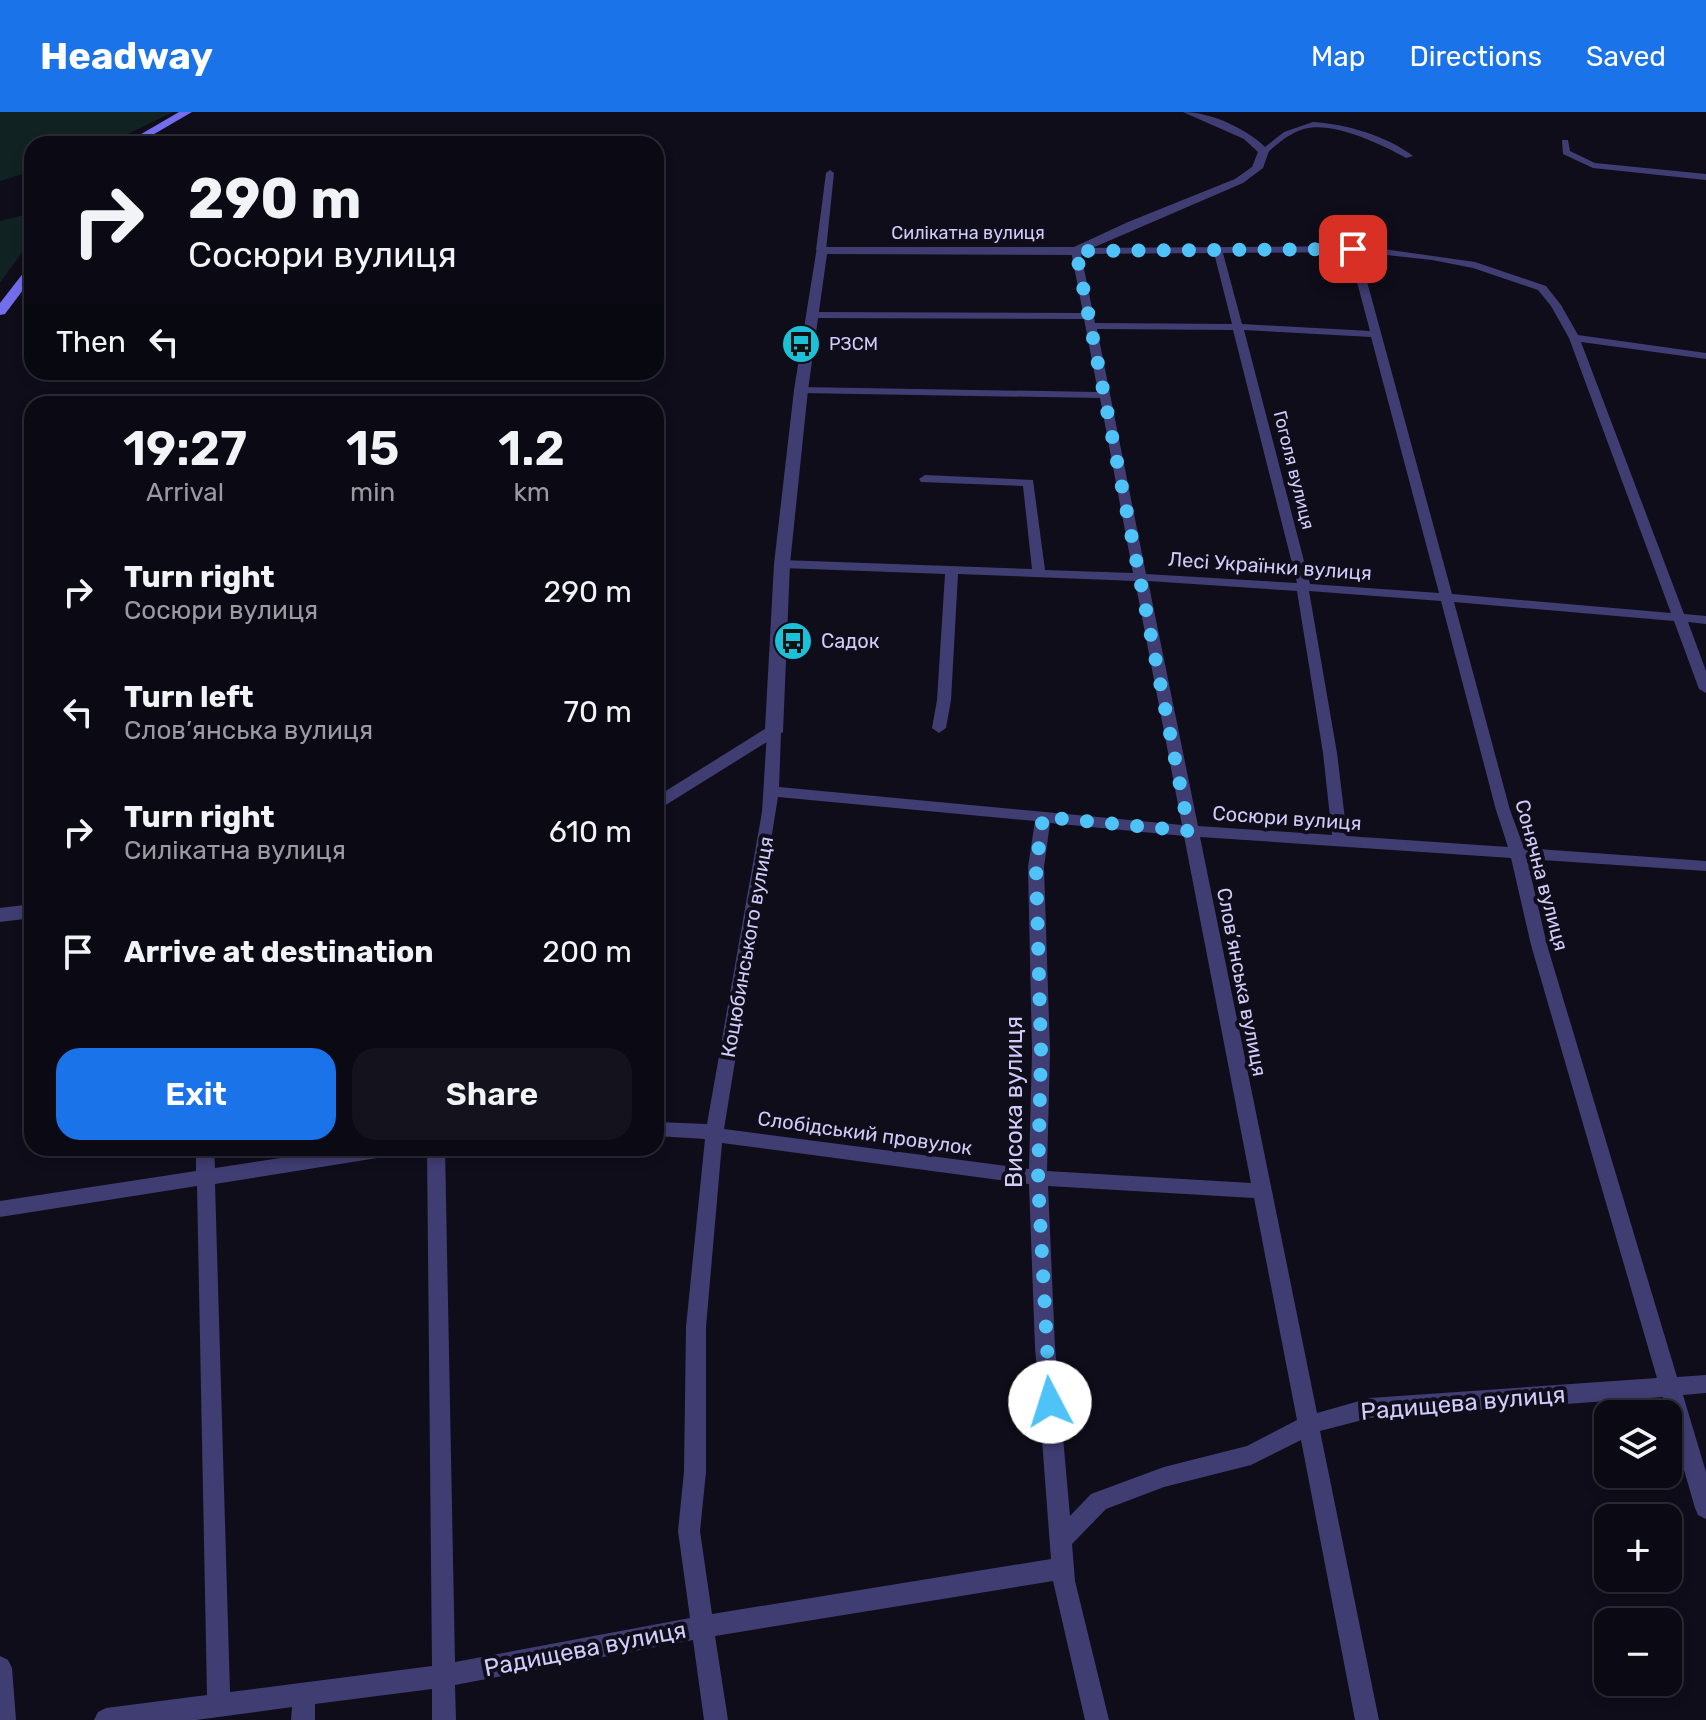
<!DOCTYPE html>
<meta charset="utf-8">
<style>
body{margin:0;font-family:Rubik,sans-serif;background:#14131d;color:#f1f3f6;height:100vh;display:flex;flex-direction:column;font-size:30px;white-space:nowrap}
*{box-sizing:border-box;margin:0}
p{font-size:26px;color:#9a9aa0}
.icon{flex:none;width:44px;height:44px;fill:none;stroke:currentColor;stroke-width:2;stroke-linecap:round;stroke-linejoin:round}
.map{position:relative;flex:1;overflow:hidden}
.drawer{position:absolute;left:24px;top:284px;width:640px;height:760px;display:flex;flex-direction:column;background:#0b0a14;border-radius:24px;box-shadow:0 4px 12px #0003,0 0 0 2px #2b2b34}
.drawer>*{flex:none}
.top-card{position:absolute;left:24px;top:24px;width:640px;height:244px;border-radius:24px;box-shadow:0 4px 12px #0003,0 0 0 2px #2b2b34;background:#0b0a14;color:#f1f3f6;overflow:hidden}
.tools{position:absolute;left:1594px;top:1288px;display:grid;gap:16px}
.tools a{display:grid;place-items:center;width:88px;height:88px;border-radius:16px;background:#0b0a14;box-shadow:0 4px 12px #0003,0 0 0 2px #2b2b34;font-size:40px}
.pin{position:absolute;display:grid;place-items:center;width:68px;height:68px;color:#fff;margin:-34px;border-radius:16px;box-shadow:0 4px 12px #0006}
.me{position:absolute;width:88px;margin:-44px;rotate:355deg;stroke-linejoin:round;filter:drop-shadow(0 0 6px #0008)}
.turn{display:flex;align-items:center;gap:28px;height:168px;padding:0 32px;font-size:36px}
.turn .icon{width:104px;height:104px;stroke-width:2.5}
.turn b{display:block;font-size:56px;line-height:68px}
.then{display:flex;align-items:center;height:76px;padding:0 32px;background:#0003;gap:16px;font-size:30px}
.eta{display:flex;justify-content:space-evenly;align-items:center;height:136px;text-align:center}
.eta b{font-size:48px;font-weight:600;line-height:56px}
.action{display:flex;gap:16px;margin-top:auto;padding:16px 32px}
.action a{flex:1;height:92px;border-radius:24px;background:#1a73e8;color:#fff;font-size:32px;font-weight:600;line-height:92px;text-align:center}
.action a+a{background:#14131d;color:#f1f3f6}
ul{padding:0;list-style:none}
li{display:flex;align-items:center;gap:24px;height:120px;padding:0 32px}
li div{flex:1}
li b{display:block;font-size:30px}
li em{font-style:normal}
header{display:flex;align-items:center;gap:48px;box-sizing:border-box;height:112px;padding:0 40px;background:#1a73e8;color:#fff}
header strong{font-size:38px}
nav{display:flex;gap:44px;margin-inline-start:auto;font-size:28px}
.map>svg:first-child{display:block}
</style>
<header>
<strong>Headway</strong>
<nav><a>Map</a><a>Directions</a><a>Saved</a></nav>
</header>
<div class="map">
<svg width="1706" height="1608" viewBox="0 0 1706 1608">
<rect width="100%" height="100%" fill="#0f0d1a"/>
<g fill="#102322">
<polygon points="0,0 173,0 107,32 32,32 32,59 0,69"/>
<polygon points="32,101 32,126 0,171 0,109"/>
</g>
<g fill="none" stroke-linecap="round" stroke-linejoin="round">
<g fill="#403d73" fill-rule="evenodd">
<path d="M1313,10C1346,12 1387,24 1413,44L1406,46C1381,32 1332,9 1304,17C1290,21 1278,31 1267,41L1260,39L1284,20Z"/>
<polygon points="1562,28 1568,28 1570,39 1595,51 1706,62 1706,68 1593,56 1563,42"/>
<polygon points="830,58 834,61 826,138 821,141 816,138 826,61"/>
<path d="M1362,134L1475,150L1546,174L1561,193L1578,223L1706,241V247L1581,230L1684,502L1706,504V512L1688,510L1706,559V581L1699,577L1674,509L1454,490L1510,698L1524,736L1706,749V759L1527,747L1547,833L1677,1265L1706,1263V1281L1683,1283L1706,1360V1407L1698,1403L1695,1396L1663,1285L1370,1306L1320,1319L1379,1608H1355L1301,1328L1251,1353L1164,1375L1106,1397L1072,1432L1075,1469L1109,1608H1085L1053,1469L715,1524L728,1608H704L693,1528L455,1573L456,1608H432V1577L315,1592V1608H291L292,1595L196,1608H94L98,1600L106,1596L207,1583L197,1074L0,1105V1089L196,1059V1036H214L215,1056L347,1036H405L402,1041L396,1043L215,1072L230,1580L432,1554L427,1036H445L455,1550L690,1506L678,1419L684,1360L686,1215L705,1027L656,1024V1010L707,1012L762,700L767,620L774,615L781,620L779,675L1182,713L1135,469L958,462L951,588L946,616L939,621L932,616L937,588L945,462L782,456L776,452L782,448L1032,457L1023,374L921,370L919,367L925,363L1033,368L1045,458L1133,461L1100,286L801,281L796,278L801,275L1098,280L1084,207L812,206L807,203L812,200L1083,201L1071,139L1076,136ZM1349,140L1370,219L1242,212L1223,141ZM1359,140L1432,148L1473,156L1538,178L1551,194L1569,226L1671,501L1452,482ZM1214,141L1232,212L1095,211L1081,142ZM1097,217L1233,218L1297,471L1146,462ZM1244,218L1371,225L1439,481L1310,472ZM1148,469L1297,479L1323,641L1332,723L1198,714ZM1309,479L1441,489L1496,698L1508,735L1347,724L1337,641ZM778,685L1035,709L1028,755L1032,939L1029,1057L724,1017ZM1050,711L1184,724L1251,1071L1047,1059L1050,939L1044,755ZM1200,725L1511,746L1531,833L1657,1266L1370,1286L1317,1301ZM722,1031L1029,1072L1035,1235L1051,1447L712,1502L700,1419L706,1360V1215ZM1048,1074L1254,1086L1297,1308L1247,1334L1164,1355L1091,1382L1070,1404L1055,1235Z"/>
<polygon points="0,1544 8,1548 12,1556 16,1608 0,1608"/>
</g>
<g fill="#403d73" fill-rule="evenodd">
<path d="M1183,0C1212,0 1250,18 1269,39L1263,56L1243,71L1076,143L827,142L808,278L790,452L783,620L656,699V685L765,617L774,452L794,278L817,135H1074L1128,110L1235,67L1252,55L1258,40L1244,27Z"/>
<polygon points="32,792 32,806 0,810 0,796"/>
</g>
<g fill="#736eee" fill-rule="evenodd">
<polygon points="179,0 192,0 137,32 124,32"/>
<polygon points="32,154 32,166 5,202 0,203 0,191 28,155"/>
</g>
</g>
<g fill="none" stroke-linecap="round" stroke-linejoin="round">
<polyline stroke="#4fc3f7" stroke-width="14" stroke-dasharray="0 25.2" points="1050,1290 1038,1069 1041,939 1036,755 1043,705 1189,719 1076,139 1353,137"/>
</g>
<defs>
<symbol id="bus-disc" viewBox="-11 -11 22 22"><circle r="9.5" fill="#1ac1d7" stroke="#0f0d1a"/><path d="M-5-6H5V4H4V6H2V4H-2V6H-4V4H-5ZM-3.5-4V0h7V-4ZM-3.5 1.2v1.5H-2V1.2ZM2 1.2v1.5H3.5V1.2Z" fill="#111"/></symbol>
</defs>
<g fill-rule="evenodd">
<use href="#bus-disc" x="779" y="210" width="44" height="44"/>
<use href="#bus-disc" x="771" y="507" width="44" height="44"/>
</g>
<g text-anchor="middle" stroke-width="8" stroke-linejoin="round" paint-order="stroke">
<g font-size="18" fill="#d1cbf9" stroke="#0f0d1a">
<text x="968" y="127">Силікатна вулиця</text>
<text transform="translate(1294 358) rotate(76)" y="6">Гоголя вулиця</text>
</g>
<g font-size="18" fill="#d1cbf9" stroke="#0f0d1a" text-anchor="start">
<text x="829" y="238">РЗСМ</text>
</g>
<g font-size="20" fill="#d1cbf9" stroke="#0f0d1a">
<text transform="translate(1270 454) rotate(4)" y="7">Лесі Українки вулиця</text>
<text transform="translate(1287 706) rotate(4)" y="7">Сосюри вулиця</text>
<text transform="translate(1542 763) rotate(75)" y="7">Сонячна вулиця</text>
<text transform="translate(747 835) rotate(-80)" y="7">Коцюбинського вулиця</text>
<text transform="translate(1242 870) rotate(79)" y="7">Слов’янська вулиця</text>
<text transform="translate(865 1021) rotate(8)" y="7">Слобідський провулок</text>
</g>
<g font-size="20" fill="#d1cbf9" stroke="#0f0d1a" text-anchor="start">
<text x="821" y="536">Садок</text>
</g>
<g font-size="24" fill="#d1cbf9" stroke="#0f0d1a">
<text transform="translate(1014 990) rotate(-90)" y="8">Висока вулиця</text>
<text transform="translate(1463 1291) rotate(-5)" y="8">Радищева вулиця</text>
<text transform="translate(585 1537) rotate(-11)" y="8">Радищева вулиця</text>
</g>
</g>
</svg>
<div class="tools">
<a><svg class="icon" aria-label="layers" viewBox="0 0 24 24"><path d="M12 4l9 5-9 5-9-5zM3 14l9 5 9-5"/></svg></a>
<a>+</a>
<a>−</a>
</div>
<div class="pin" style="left:1353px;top:137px;background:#d93025"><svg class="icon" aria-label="arrive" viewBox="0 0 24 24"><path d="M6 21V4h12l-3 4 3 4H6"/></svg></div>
<svg class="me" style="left:1050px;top:1290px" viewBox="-20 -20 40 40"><circle r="19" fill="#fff"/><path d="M0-13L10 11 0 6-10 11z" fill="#4fc3f7"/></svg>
<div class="top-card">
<div class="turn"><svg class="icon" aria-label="right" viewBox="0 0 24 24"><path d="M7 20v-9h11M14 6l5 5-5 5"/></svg><div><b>290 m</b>Сосюри вулиця</div></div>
<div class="then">Then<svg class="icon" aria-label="left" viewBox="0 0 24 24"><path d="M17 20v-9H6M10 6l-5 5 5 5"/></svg></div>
</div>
<section class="drawer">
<div class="eta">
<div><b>19:27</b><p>Arrival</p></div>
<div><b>15</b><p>min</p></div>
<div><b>1.2</b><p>km</p></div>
</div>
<ul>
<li><svg class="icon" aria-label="right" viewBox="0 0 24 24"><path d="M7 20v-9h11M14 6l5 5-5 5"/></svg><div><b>Turn right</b><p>Сосюри вулиця</p></div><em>290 m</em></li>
<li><svg class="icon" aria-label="left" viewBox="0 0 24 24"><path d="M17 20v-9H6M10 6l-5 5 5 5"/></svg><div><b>Turn left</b><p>Слов’янська вулиця</p></div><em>70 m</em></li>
<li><svg class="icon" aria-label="right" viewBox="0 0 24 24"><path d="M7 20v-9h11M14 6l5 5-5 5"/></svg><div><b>Turn right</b><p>Силікатна вулиця</p></div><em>610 m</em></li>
<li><svg class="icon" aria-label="arrive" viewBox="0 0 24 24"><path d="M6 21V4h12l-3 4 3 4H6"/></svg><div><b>Arrive at destination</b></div><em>200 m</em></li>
</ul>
<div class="action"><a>Exit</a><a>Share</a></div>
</section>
</div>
